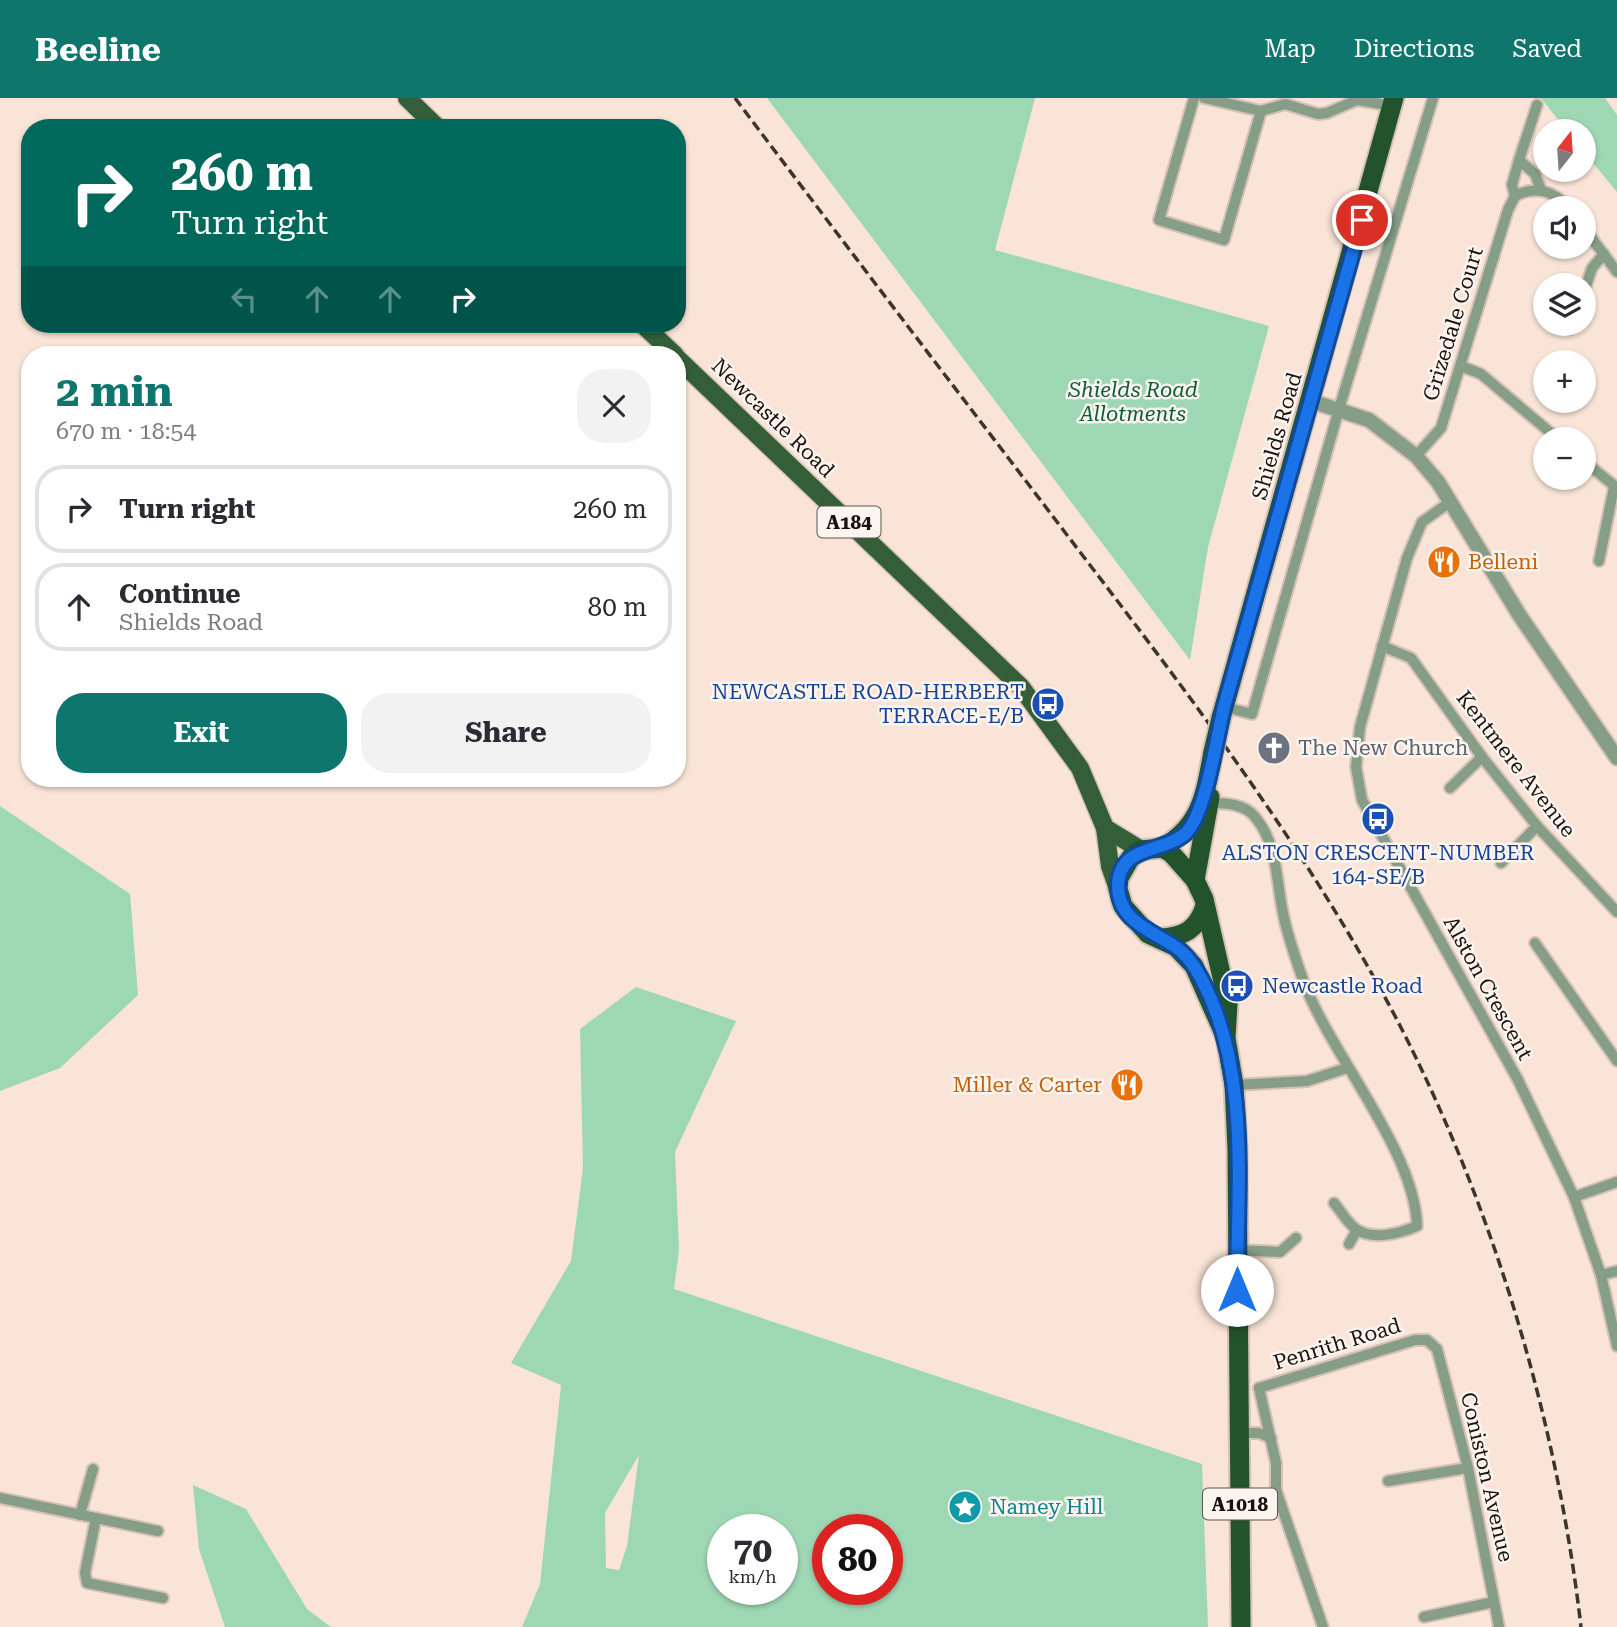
<!DOCTYPE html>
<meta charset="utf-8">
<style>
body{margin:0;font-family:"Roboto Serif",serif;background:#f2f2f3;color:#2b2b33;height:100vh;display:flex;flex-direction:column;font-size:26px;white-space:nowrap}
*{box-sizing:border-box;margin:0}
p{font-size:23px;color:#7c7c81}
.icon{flex:none;width:38px;height:38px;fill:none;stroke:currentColor;stroke-width:2;stroke-linecap:round;stroke-linejoin:round}
.map{position:relative;flex:1;overflow:hidden}
.sheet{position:absolute;left:21px;top:248px;width:665px;height:441px;display:flex;flex-direction:column;background:#fff;border-radius:28px;box-shadow:0 2px 5px #0004}
.sheet>*{flex:none}
.top-card{position:absolute;left:21px;top:21px;width:665px;height:214px;border-radius:28px;box-shadow:0 2px 5px #0004;background:#00695c;color:#fff;overflow:hidden}
.needle{width:46px;rotate:17deg}
.fabs{position:absolute;left:1533px;top:21px;display:grid;gap:14px}
.fabs a{display:grid;place-items:center;width:63px;height:63px;border-radius:50%;background:#fff;box-shadow:0 2px 5px #0004;font-size:35px}
.speed{position:absolute;left:707px;top:1416px;display:flex;gap:14px;font-size:35px;font-weight:700;text-align:center}
.speed>*{display:grid;place-content:center;width:91px;height:91px;border-radius:50%;background:#fff;box-shadow:0 2px 5px #0004;line-height:1}
.speed small{font-size:18px;font-weight:400}
.speed .limit{border:10px solid #d22;background:#fff;color:#111}
.pin{position:absolute;display:grid;place-items:center;width:60px;height:60px;color:#fff;margin:-30px;border:4px solid #fff;border-radius:50%;box-shadow:0 2px 7px #0007}
.me{position:absolute;width:77px;margin:-38px;rotate:0deg;stroke-linejoin:round;filter:drop-shadow(0 0 5px #0008)}
.turn{display:flex;align-items:center;gap:24px;height:147px;padding:0 35px;font-size:32px}
.turn .icon{width:91px;height:91px;stroke-width:2.5}
.turn b{display:block;font-size:49px;line-height:60px}
.lanes{display:flex;align-items:center;height:66px;padding:0 35px;background:#0003;justify-content:center;gap:35px;direction:ltr}
.lanes .off{opacity:.35}
.round{display:grid;place-items:center;flex:none;width:74px;height:74px;border-radius:28px;background:#f2f2f3}
.headline{display:flex;align-items:center;justify-content:space-between;height:119px;padding:0 35px}
h1{font-size:42px;font-weight:700;line-height:52px;color:#0f766e}
.action{display:flex;gap:14px;margin-top:auto;padding:14px 35px}
.action a{flex:1;height:80px;border-radius:28px;background:#0f766e;color:#fff;font-size:28px;font-weight:700;line-height:80px;text-align:center}
.action a+a{background:#f2f2f3;color:#2b2b33}
ul{padding:0;list-style:none}
li{display:flex;align-items:center;gap:21px;height:88px;margin:0 14px 10px;padding:0 21px;border:4px solid #e1e1e2;border-radius:28px}
li div{flex:1}
li b{display:block;font-size:26px}
li em{font-style:normal}
header{display:flex;align-items:center;gap:42px;box-sizing:border-box;height:98px;padding:0 35px;background:#0f766e;color:#fff}
header strong{font-size:33px}
nav{display:flex;gap:38px;margin-inline-start:auto;font-size:24px}
.map>svg:first-child{display:block}
</style>
<header>
<strong>Beeline</strong>
<nav><a>Map</a><a>Directions</a><a>Saved</a></nav>
</header>
<div class="map">
<svg width="1617" height="1529" viewBox="0 0 1617 1529">
<rect width="100%" height="100%" fill="#f9e4d7"/>
<g fill="#9ed7b3" fill-rule="evenodd">
<polygon points="767,0 1035,0 995,152 1269,228 1208,449 1190,562"/>
<polygon points="1541,0 1605,0 1617,17 1617,94 1584,54 1584,33 1567,33"/>
<polygon points="0,708 130,796 138,897 60,970 0,993"/>
<path d="M636,889L736,923L675,1054L679,1152L674,1191L1202,1366L1208,1529H522L540,1486L561,1287L511,1265L571,1163L583,1070L580,931ZM639,1357L627,1448L619,1472L606,1470L605,1415ZM723,1432H782V1491H723ZM828,1432H887V1491H828Z"/>
<polygon points="193,1387 246,1411 307,1511 331,1529 225,1529 199,1451"/>
</g>
<g fill="none" stroke-linecap="round" stroke-linejoin="round">
<defs>
<g id="minor">
<polyline points="1194,0 1159,122 1224,142 1261,13 1204,0"/>
<polyline points="1261,13 1285,6 1318,16 1327,15 1357,2 1393,8"/>
<polyline points="1519,62 1537,7"/>
<polyline points="1515,98 1512,87 1519,62 1535,76 1541,92"/>
<path d="M1515,98C1535,87 1555,93 1569,110"/>
<polyline points="1584,130 1617,174"/>
<polyline points="1584,194 1592,170 1604,156"/>
<polyline points="1570,231 1572,226"/>
<polyline points="1461,268 1481,276 1558,341"/>
<polyline points="1416,358 1441,330 1508,112 1515,98"/>
<polyline points="1584,363 1617,390"/>
<polyline points="1450,404 1422,424 1407,460 1360,629 1356,669 1362,702 1518,982 1574,1099 1601,1177 1617,1248"/>
<polyline points="1599,463 1614,389"/>
<polyline points="1382,548 1411,560 1482,659 1537,728 1617,814"/>
<polyline points="1224,609 1252,616 1339,311 1433,0"/>
<polyline points="1450,690 1482,659"/>
<path d="M1211,705C1226,705 1245,706 1255,719C1278,746 1276,783 1283,815C1287,837 1296,861 1303,882C1330,956 1415,1052 1417,1128C1401,1135 1373,1143 1356,1131C1348,1126 1341,1113 1334,1105"/>
<polyline points="1501,765 1537,728"/>
<polyline points="1535,845 1617,963"/>
<polyline points="1234,987 1307,983 1347,970"/>
<polyline points="1574,1099 1617,1084"/>
<polyline points="1349,1146 1357,1132"/>
<polyline points="1237,1152 1280,1154 1296,1140"/>
<polyline points="1601,1177 1617,1173"/>
<polyline points="1259,1290 1415,1242 1427,1242 1437,1251 1468,1370 1499,1529"/>
<polyline points="1259,1290 1276,1365 1276,1392 1323,1529"/>
<polyline points="1240,1335 1259,1335 1271,1340"/>
<polyline points="1388,1383 1468,1370"/>
<polyline points="0,1400 158,1433"/>
<polyline points="80,1417 93,1371"/>
<polyline points="96,1420 85,1475 87,1485 163,1500"/>
<polyline points="1424,1519 1494,1504"/>
</g>
<polyline id="tertiary" points="1311,303 1369,322 1416,358 1438,384 1520,518 1617,660"/>
<g id="primary">
<polyline points="407,0 438,30"/>
<polyline points="642,226 675,257"/>
<polyline points="677,260 1021,589 1080,670 1105,730 1110,768 1118,791"/>
<polyline points="1105,730 1141,752"/>
</g>
<g id="trunk">
<polyline points="1221,620 1394,0"/>
<path d="M1162,750C1202,727 1205,696 1213,654"/>
<polyline points="1195,782 1210,699"/>
<path d="M1159,840C1184,839 1197,832 1205,808"/>
<polyline points="1226,940 1194,868 1176,849 1148,836 1123,808 1118,791 1119,780 1131,759 1141,752 1162,750 1171,755 1195,782 1204,801 1228,906 1226,940 1234,987 1237,1051 1241,1529"/>
</g>
</defs>
<use href="#minor" stroke="#d5c2b7" stroke-width="14"/>
<use href="#tertiary" stroke="#d5c2b7" stroke-width="18"/>
<use href="#primary" stroke="#d5c2b7" stroke-width="21"/>
<use href="#trunk" stroke="#d5c2b7" stroke-width="23"/>
<use href="#minor" stroke="#869d87" stroke-width="10"/>
<use href="#tertiary" stroke="#869d87" stroke-width="14"/>
<use href="#primary" stroke="#345e38" stroke-width="18"/>
<use href="#trunk" stroke="#23532a" stroke-width="19"/>
<path stroke="#3d342e" stroke-width="3.5" stroke-dasharray="10 5" stroke-linecap="butt" d="M735,0C849,152 965,303 1080,454C1194,603 1307,752 1395,918C1492,1104 1557,1321 1581,1529"/>
<defs>
<polyline id="trunk-bridge" points="1213,654 1221,620"/>
</defs>
<use href="#trunk-bridge" stroke="#d5c2b7" stroke-width="23" stroke-linecap="butt"/>
<use href="#trunk-bridge" stroke="#23532a" stroke-width="19"/>
</g>
<g fill="none" stroke-linecap="round" stroke-linejoin="round">
<defs>
<path id="route" d="M1237,1192C1237,1089 1251,974 1201,880C1196,871 1190,861 1182,854C1159,834 1119,827 1118,789C1118,746 1163,756 1186,735C1206,715 1217,638 1224,609L1362,122"/>
</defs>
<use href="#route" stroke="#114b97" stroke-width="18"/>
<use href="#route" stroke="#1a73e8" stroke-width="12"/>
</g>
<defs>
<symbol id="restaurant-disc" viewBox="-11 -11 22 22"><circle r="9.5" fill="#e8710a" stroke="#fcf4ee"/><path d="M-5-6h1v4h1v-4h1v4h1v-4h1v5L-1.5 .5V6h-2V.5L-5-1ZM5-6V6H3V1.5H1.5Q1.5-4 5-6Z" fill="#fff"/></symbol>
<symbol id="bus-disc" viewBox="-11 -11 22 22"><circle r="9.5" fill="#1a4fb4" stroke="#fcf4ee"/><path d="M-5-6H5V4H4V6H2V4H-2V6H-4V4H-5ZM-3.5-4V0h7V-4ZM-3.5 1.2v1.5H-2V1.2ZM2 1.2v1.5H3.5V1.2Z" fill="#fff"/></symbol>
<symbol id="church-disc" viewBox="-11 -11 22 22"><circle r="9.5" fill="#6b7280" stroke="#fcf4ee"/><path d="M-1.2-6h2.4v3.5h3.3v2.4h-3.3V6h-2.4V-.1h-3.3v-2.4h3.3Z" fill="#fff"/></symbol>
<symbol id="sight-disc" viewBox="-11 -11 22 22"><circle r="9.5" fill="#0f9aa8" stroke="#fcf4ee"/><path d="M0-6L1.8-2.2L6-1.7L2.9 1.2L3.7 5.4L0 3.3L-3.7 5.4L-2.9 1.2L-6-1.7L-1.8-2.2Z" fill="#fff"/></symbol>
</defs>
<g fill-rule="evenodd">
<use href="#restaurant-disc" x="1425" y="445" width="38" height="38"/>
<use href="#bus-disc" x="1029" y="587" width="38" height="38"/>
<use href="#church-disc" x="1255" y="631" width="38" height="38"/>
<use href="#bus-disc" x="1359" y="702" width="38" height="38"/>
<use href="#bus-disc" x="1218" y="869" width="38" height="38"/>
<use href="#restaurant-disc" x="1108" y="968" width="38" height="38"/>
<use href="#sight-disc" x="946" y="1390" width="38" height="38"/>
</g>
<g text-anchor="middle" stroke-width="5" stroke-linejoin="round" paint-order="stroke">
<g fill="#fcf4ee" stroke="#5d5651" stroke-width="2">
<rect x="817.5" y="408.5" width="63" height="31" rx="5"/>
<rect x="1203" y="1390.5" width="74" height="31" rx="5"/>
</g>
<g font-size="19" font-weight="bold" fill="#19120e">
<text x="849" y="431">A184</text>
<text x="1240" y="1413">A1018</text>
</g>
<g font-size="21" fill="#19120e" stroke="#fcf4ee">
<text transform="translate(1453 226) rotate(-73)" y="7">Grizedale Court</text>
<text transform="translate(773 320) rotate(44)" y="7">Newcastle Road</text>
<text transform="translate(1277 338) rotate(-74)" y="7">Shields Road</text>
<text transform="translate(1516 666) rotate(52)" y="7">Kentmere Avenue</text>
<text transform="translate(1488 890) rotate(61)" y="7">Alston Crescent</text>
<text transform="translate(1337 1246) rotate(-17)" y="7">Penrith Road</text>
<text transform="translate(1487 1379) rotate(77)" y="7">Coniston Avenue</text>
</g>
<g font-size="21" font-style="italic" fill="#0b5e38" stroke="#fcf4ee">
<text x="1133" y="299">Shields Road<tspan x="1133" dy="24">Allotments</tspan></text>
</g>
<g font-size="21" fill="#c56008" stroke="#fcf4ee" text-anchor="start">
<text x="1468" y="471">Belleni</text>
<text x="1102" y="994" text-anchor="end">Miller &amp; Carter</text>
</g>
<g font-size="21" fill="#164399" stroke="#fcf4ee" text-anchor="end">
<text x="1024" y="601">NEWCASTLE ROAD-HERBERT<tspan x="1024" dy="24">TERRACE-E/B</tspan></text>
<text x="1378" y="762" text-anchor="middle">ALSTON CRESCENT-NUMBER<tspan x="1378" dy="24">164-SE/B</tspan></text>
<text x="1262" y="895" text-anchor="start">Newcastle Road</text>
</g>
<g font-size="21" fill="#5b616d" stroke="#fcf4ee" text-anchor="start">
<text x="1298" y="657">The New Church</text>
</g>
<g font-size="21" fill="#0d838f" stroke="#fcf4ee" text-anchor="start">
<text x="990" y="1416">Namey Hill</text>
</g>
</g>
</svg>
<div class="fabs">
<a><svg class="needle" viewBox="-14 -14 28 28"><path d="M0-13l5 13h-10z" fill="#e53935"/><path d="M0 13l5-13h-10z" fill="#7c7c81"/></svg></a>
<a><svg class="icon" aria-label="sound" viewBox="0 0 24 24"><path d="M4 9h4l5-4v14l-5-4H4zM17 9q2 3 0 6"/></svg></a>
<a><svg class="icon" aria-label="layers" viewBox="0 0 24 24"><path d="M12 4l9 5-9 5-9-5zM3 14l9 5 9-5"/></svg></a>
<a>+</a>
<a>−</a>
</div>
<div class="speed"><div>70<small>km/h</small></div><div class="limit">80</div></div>
<div class="pin" style="left:1362px;top:122px;background:#d93025"><svg class="icon" aria-label="arrive" viewBox="0 0 24 24"><path d="M6 21V4h12l-3 4 3 4H6"/></svg></div>
<svg class="me" style="left:1237px;top:1192px" viewBox="-20 -20 40 40"><circle r="19" fill="#fff"/><path d="M0-13L10 11 0 6-10 11z" fill="#1a73e8"/></svg>
<div class="top-card">
<div class="turn"><svg class="icon" aria-label="right" viewBox="0 0 24 24"><path d="M7 20v-9h11M14 6l5 5-5 5"/></svg><div><b>260 m</b>Turn right</div></div>
<div class="lanes"><svg class="icon off" aria-label="left" viewBox="0 0 24 24"><path d="M17 20v-9H6M10 6l-5 5 5 5"/></svg><svg class="icon off" aria-label="ahead" viewBox="0 0 24 24"><path d="M12 20V5M6 11l6-6 6 6"/></svg><svg class="icon off" aria-label="ahead" viewBox="0 0 24 24"><path d="M12 20V5M6 11l6-6 6 6"/></svg><svg class="icon" aria-label="right" viewBox="0 0 24 24"><path d="M7 20v-9h11M14 6l5 5-5 5"/></svg></div>
</div>
<section class="sheet">
<div class="headline"><div><h1>2 min</h1><p>670 m · 18:54</p></div><a class="round"><svg class="icon" aria-label="close" viewBox="0 0 24 24"><path d="M6 6l12 12M18 6L6 18"/></svg></a></div>
<ul>
<li><svg class="icon" aria-label="right" viewBox="0 0 24 24"><path d="M7 20v-9h11M14 6l5 5-5 5"/></svg><div><b>Turn right</b></div><em>260 m</em></li>
<li><svg class="icon" aria-label="ahead" viewBox="0 0 24 24"><path d="M12 20V5M6 11l6-6 6 6"/></svg><div><b>Continue</b><p>Shields Road</p></div><em>80 m</em></li>
</ul>
<div class="action"><a>Exit</a><a>Share</a></div>
</section>
</div>
